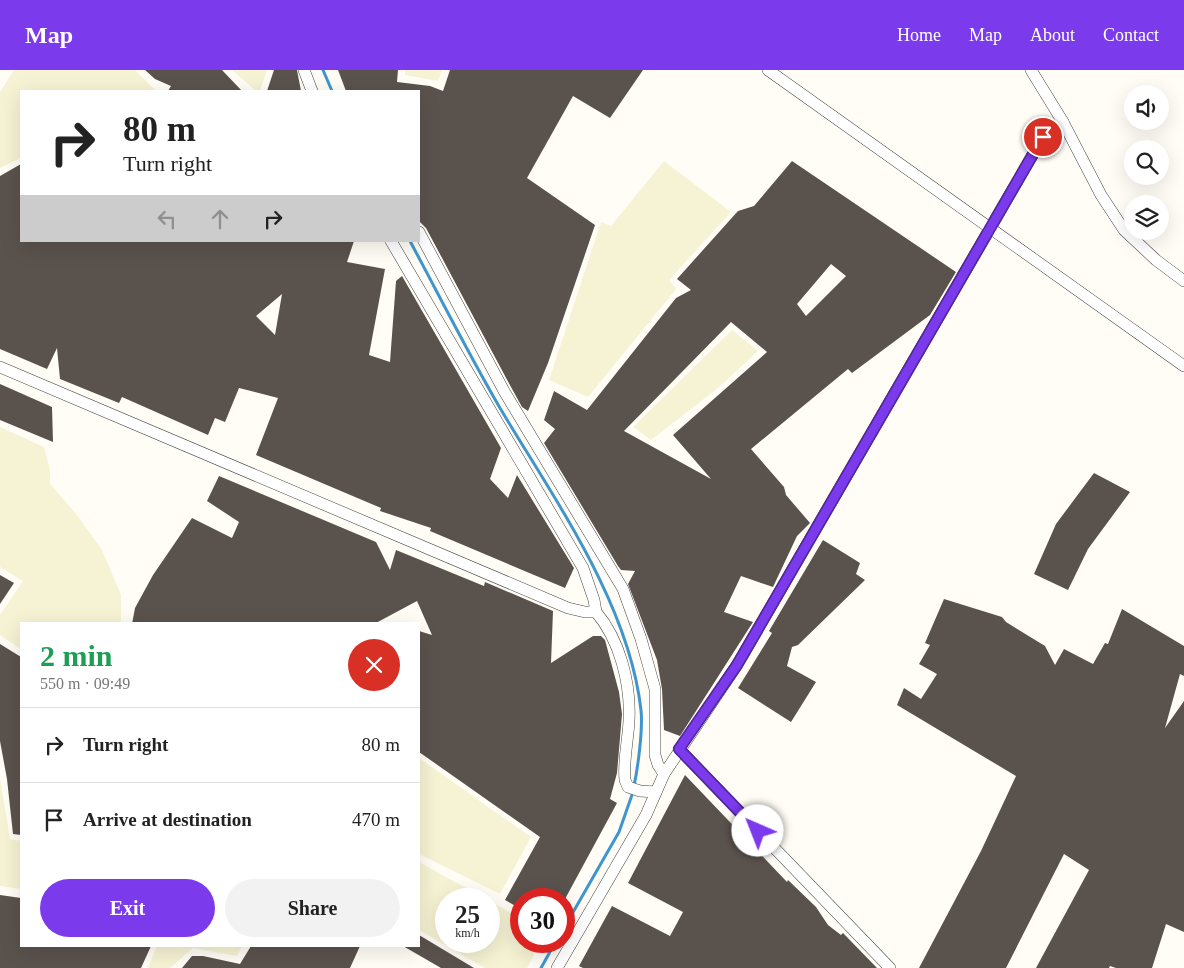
<!DOCTYPE html>
<meta charset="utf-8">
<style>
body{margin:0;font-family:"Times New Roman",serif;background:#f2f2f2;color:#222;height:100vh;display:flex;flex-direction:column;font-size:19px;white-space:nowrap}
*{box-sizing:border-box;margin:0}
p{font-size:16px;color:#767676}
.icon{flex:none;width:28px;height:28px;fill:none;stroke:currentColor;stroke-width:2;stroke-linecap:round;stroke-linejoin:round}
.map{position:relative;flex:1;overflow:hidden}
.panel{position:absolute;left:20px;top:552px;width:400px;height:325px;display:flex;flex-direction:column;background:#fff;border-radius:0px;box-shadow:0 5px 20px #0002}
.panel>*{flex:none}
.top-card{position:absolute;left:20px;top:20px;width:400px;height:152px;border-radius:0px;box-shadow:0 5px 20px #0002;background:#fff;color:#222;overflow:hidden}
.controls{position:absolute;left:1124px;top:15px;display:grid;gap:10px}
.controls a{display:grid;place-items:center;width:45px;height:45px;border-radius:50%;background:#fff;box-shadow:0 5px 20px #0002;font-size:25px}
.speed{position:absolute;left:435px;top:818px;display:flex;gap:10px;font-size:25px;font-weight:700;text-align:center}
.speed>*{display:grid;place-content:center;width:65px;height:65px;border-radius:50%;background:#fff;box-shadow:0 5px 20px #0002;line-height:1}
.speed small{font-size:12px;font-weight:400}
.speed .limit{border:8px solid #d22;background:#fff;color:#111}
.pin{position:absolute;display:grid;place-items:center;width:42px;height:42px;color:#fff;margin:-21px;border:2px solid #fff;border-radius:50%;box-shadow:0 1px 5px #0007}
.me{position:absolute;width:55px;margin:-28px;rotate:316deg;stroke-linejoin:round;filter:drop-shadow(0 0 4px #0008)}
.turn{display:flex;align-items:center;gap:18px;height:105px;padding:0 20px;font-size:22px}
.turn .icon{width:65px;height:65px;stroke-width:2.5}
.turn b{display:block;font-size:35px;line-height:42px}
.lanes{display:flex;align-items:center;height:48px;padding:0 20px;background:#0003;justify-content:center;gap:25px;direction:ltr}
.lanes .off{opacity:.35}
.round{display:grid;place-items:center;flex:none;width:52px;height:52px;border-radius:26px;background:#f2f2f2}
.summary{display:flex;align-items:center;justify-content:space-between;height:85px;padding:0 20px}
h1{font-size:30px;font-weight:600;line-height:38px;color:#1e9e55}
.action{display:flex;gap:10px;margin-top:auto;padding:10px 20px}
.action a{flex:1;height:58px;border-radius:30px;background:#7c3aed;color:#fff;font-size:20px;font-weight:600;line-height:58px;text-align:center}
.action a+a{background:#f2f2f2;color:#222}
ul{padding:0;list-style:none}
li{display:flex;align-items:center;gap:15px;height:75px;padding:0 20px;border-top:1px solid #e0e0e0}
li div{flex:1}
li b{display:block;font-size:19px}
li em{font-style:normal}
header{display:flex;align-items:center;gap:30px;box-sizing:border-box;height:70px;padding:0 25px;background:#7c3aed;color:#fff}
header strong{font-size:24px}
nav{display:flex;gap:28px;margin-inline-start:auto;font-size:18px}
.map>svg:first-child{display:block}
</style>
<header>
<strong>Map</strong>
<nav><a>Home</a><a>Map</a><a>About</a><a>Contact</a></nav>
</header>
<div class="map">
<svg width="1184" height="898" viewBox="0 0 1184 898">
<rect width="100%" height="100%" fill="#fffdf5"/>
<g fill="#f6f3d4">
<polygon points="14,0 135,0 156,21 21,21 21,88 0,98 0,22"/>
<polygon points="232,0 267,0 260,21 256,21"/>
<polygon points="405,0 442,0 438,11 405,5"/>
<polygon points="664,91 731,142 669,210 676,219 588,327 549,310 601,152 611,156"/>
<polygon points="732,260 758,281 718,318 651,370 633,357"/>
<polygon points="0,357 44,377 50,400 50,414 77,445 102,480 121,525 121,554 21,554 21,579 0,565 0,545 23,511 0,497"/>
<polygon points="419,688 531,767 500,824 419,784"/>
<polygon points="0,708 10,769 21,771 21,819 0,816"/>
<polygon points="419,792 486,829 446,829 446,871 489,871 489,830 521,849 521,871 541,871 527,898 485,898 419,860"/>
<polygon points="157,876 242,876 237,886 193,878 170,898 148,898"/>
</g>
<g fill="none" stroke-linecap="round" stroke-linejoin="round">
<g stroke="#3f96cf" stroke-width="3">
<polyline points="323,0 332,21"/>
<path d="M410,171C440,227 468,283 500,338C554,429 629,533 641,640C643,659 638,697 634,716"/>
<polyline points="564,858 619,762 633,722"/>
<polyline points="541,898 556,871"/>
</g>
</g>
<g fill="#5a524d" fill-rule="evenodd">
<polygon points="145,0 222,0 242,21 168,21 171,16 155,9"/>
<polygon points="274,0 297,0 301,21 267,21"/>
<polygon points="338,0 398,0 397,12 430,16 443,21 450,0 643,0 610,48 573,26 527,108 595,155 548,293 528,341 522,337 511,317 426,158 419,151 419,21 346,21"/>
<path d="M792,91L956,202L930,245L852,303L848,299L751,379L784,417L786,425L810,453L797,466L773,517L741,506L724,542L753,552L680,666L664,660L662,619L657,590L628,514L635,501L621,500L618,496L544,373L555,359L544,350L554,321L587,340L676,228L691,220L677,209L738,141L754,136ZM831,194L846,206L806,246L797,234ZM731,252L767,282L673,365L711,409L624,361Z"/>
<path d="M21,94V171H354L347,192L385,199L369,285L390,292L396,211L402,206L501,378L490,409L508,428L517,405L574,498L565,518L430,461L431,458L380,441L381,438L256,385L278,328L239,318L225,352L215,348L208,365L122,327L119,333L60,309L57,278L47,299L0,279V106ZM282,224L275,265L256,246Z"/>
<polygon points="0,314 52,337 53,372 0,350"/>
<polygon points="1094,403 1130,422 1088,479 1068,520 1034,504 1056,454"/>
<polygon points="219,406 376,472 390,500 396,480 484,516 485,512 553,541 551,593 593,566 601,566 605,570 619,622 622,644 617,703 610,729 617,733 565,829 521,829 521,839 505,830 540,767 419,682 419,561 432,565 417,531 374,554 132,554 135,538 153,505 192,448 232,468 239,452 207,431"/>
<polygon points="823,470 860,493 856,504 865,510 798,575 792,577 787,596 816,612 791,652 738,618 772,563 769,561"/>
<polygon points="0,505 14,513 0,534"/>
<polygon points="944,529 1002,547 1006,552 1045,576 1055,595 1064,579 1093,594 1105,573 1108,574 1122,539 1184,576 1184,606 1180,604 1165,658 1184,631 1184,862 1166,854 1152,898 1116,898 1110,896 1109,898 1036,898 1089,800 1064,784 1006,898 919,898 981,781 1016,706 897,635 904,618 921,629 937,604 919,594 930,575 925,573"/>
<polygon points="0,574 21,587 21,765 13,764 7,709 0,671"/>
<polygon points="685,705 787,812 788,810 816,837 828,855 841,865 843,863 877,898 583,898 579,896 612,836 670,866 683,842 628,813"/>
<polygon points="0,825 21,828 21,876 151,876 141,898 0,898"/>
<polygon points="419,865 474,898 441,898 403,876 419,876"/>
<polygon points="251,876 360,876 350,898 182,898 192,886 203,886 240,894"/>
</g>
<g fill="none" stroke-linecap="round" stroke-linejoin="round">
<defs>
<g id="minor">
<polyline points="304,0 312,21"/>
<polyline points="768,0 1184,296"/>
<polyline points="1031,0 1063,52 1101,125 1124,160 1156,190 1184,211"/>
<polyline points="419,162 504,321 623,519 641,569 655,619 655,685 658,695 664,704"/>
<polyline points="391,171 583,498 594,530 596,542"/>
<path d="M0,297L568,538L585,542H596C620,570 631,614 629,651C628,671 623,691 625,710L628,717L640,721L656,722"/>
<polyline points="679,679 890,898"/>
<polyline points="557,898 646,745 664,704 737,595 1043,67 1063,52"/>
</g>
</defs>
<use href="#minor" stroke="#444" stroke-width="12"/>
<use href="#minor" stroke="#fff" stroke-width="11"/>
</g>
<g fill="none" stroke-linecap="round" stroke-linejoin="round">
<defs>
<polyline id="route" points="758,761 679,679 737,595 1043,67"/>
</defs>
<use href="#route" stroke="#51269a" stroke-width="12"/>
<use href="#route" stroke="#7c3aed" stroke-width="9"/>
</g>
</svg>
<div class="controls">
<a><svg class="icon" aria-label="sound" viewBox="0 0 24 24"><path d="M4 9h4l5-4v14l-5-4H4zM17 9q2 3 0 6"/></svg></a>
<a><svg class="icon" aria-label="search" viewBox="0 0 24 24"><circle cx="10" cy="10" r="6"/><path d="M15 15l6 6"/></svg></a>
<a><svg class="icon" aria-label="layers" viewBox="0 0 24 24"><path d="M12 4l9 5-9 5-9-5zM3 14l9 5 9-5"/></svg></a>
</div>
<div class="speed"><div>25<small>km/h</small></div><div class="limit">30</div></div>
<div class="pin" style="left:1043px;top:67px;background:#d93025"><svg class="icon" aria-label="arrive" viewBox="0 0 24 24"><path d="M6 21V4h12l-3 4 3 4H6"/></svg></div>
<svg class="me" style="left:758px;top:761px" viewBox="-20 -20 40 40"><circle r="19" fill="#fff"/><path d="M0-13L10 11 0 6-10 11z" fill="#7c3aed"/></svg>
<div class="top-card">
<div class="turn"><svg class="icon" aria-label="right" viewBox="0 0 24 24"><path d="M7 20v-9h11M14 6l5 5-5 5"/></svg><div><b>80 m</b>Turn right</div></div>
<div class="lanes"><svg class="icon off" aria-label="left" viewBox="0 0 24 24"><path d="M17 20v-9H6M10 6l-5 5 5 5"/></svg><svg class="icon off" aria-label="ahead" viewBox="0 0 24 24"><path d="M12 20V5M6 11l6-6 6 6"/></svg><svg class="icon" aria-label="right" viewBox="0 0 24 24"><path d="M7 20v-9h11M14 6l5 5-5 5"/></svg></div>
</div>
<section class="panel">
<div class="summary"><div><h1>2 min</h1><p>550 m · 09:49</p></div><a class="round" style="background:#d93025;color:#fff"><svg class="icon" aria-label="close" viewBox="0 0 24 24"><path d="M6 6l12 12M18 6L6 18"/></svg></a></div>
<ul>
<li><svg class="icon" aria-label="right" viewBox="0 0 24 24"><path d="M7 20v-9h11M14 6l5 5-5 5"/></svg><div><b>Turn right</b></div><em>80 m</em></li>
<li><svg class="icon" aria-label="arrive" viewBox="0 0 24 24"><path d="M6 21V4h12l-3 4 3 4H6"/></svg><div><b>Arrive at destination</b></div><em>470 m</em></li>
</ul>
<div class="action"><a>Exit</a><a>Share</a></div>
</section>
</div>
